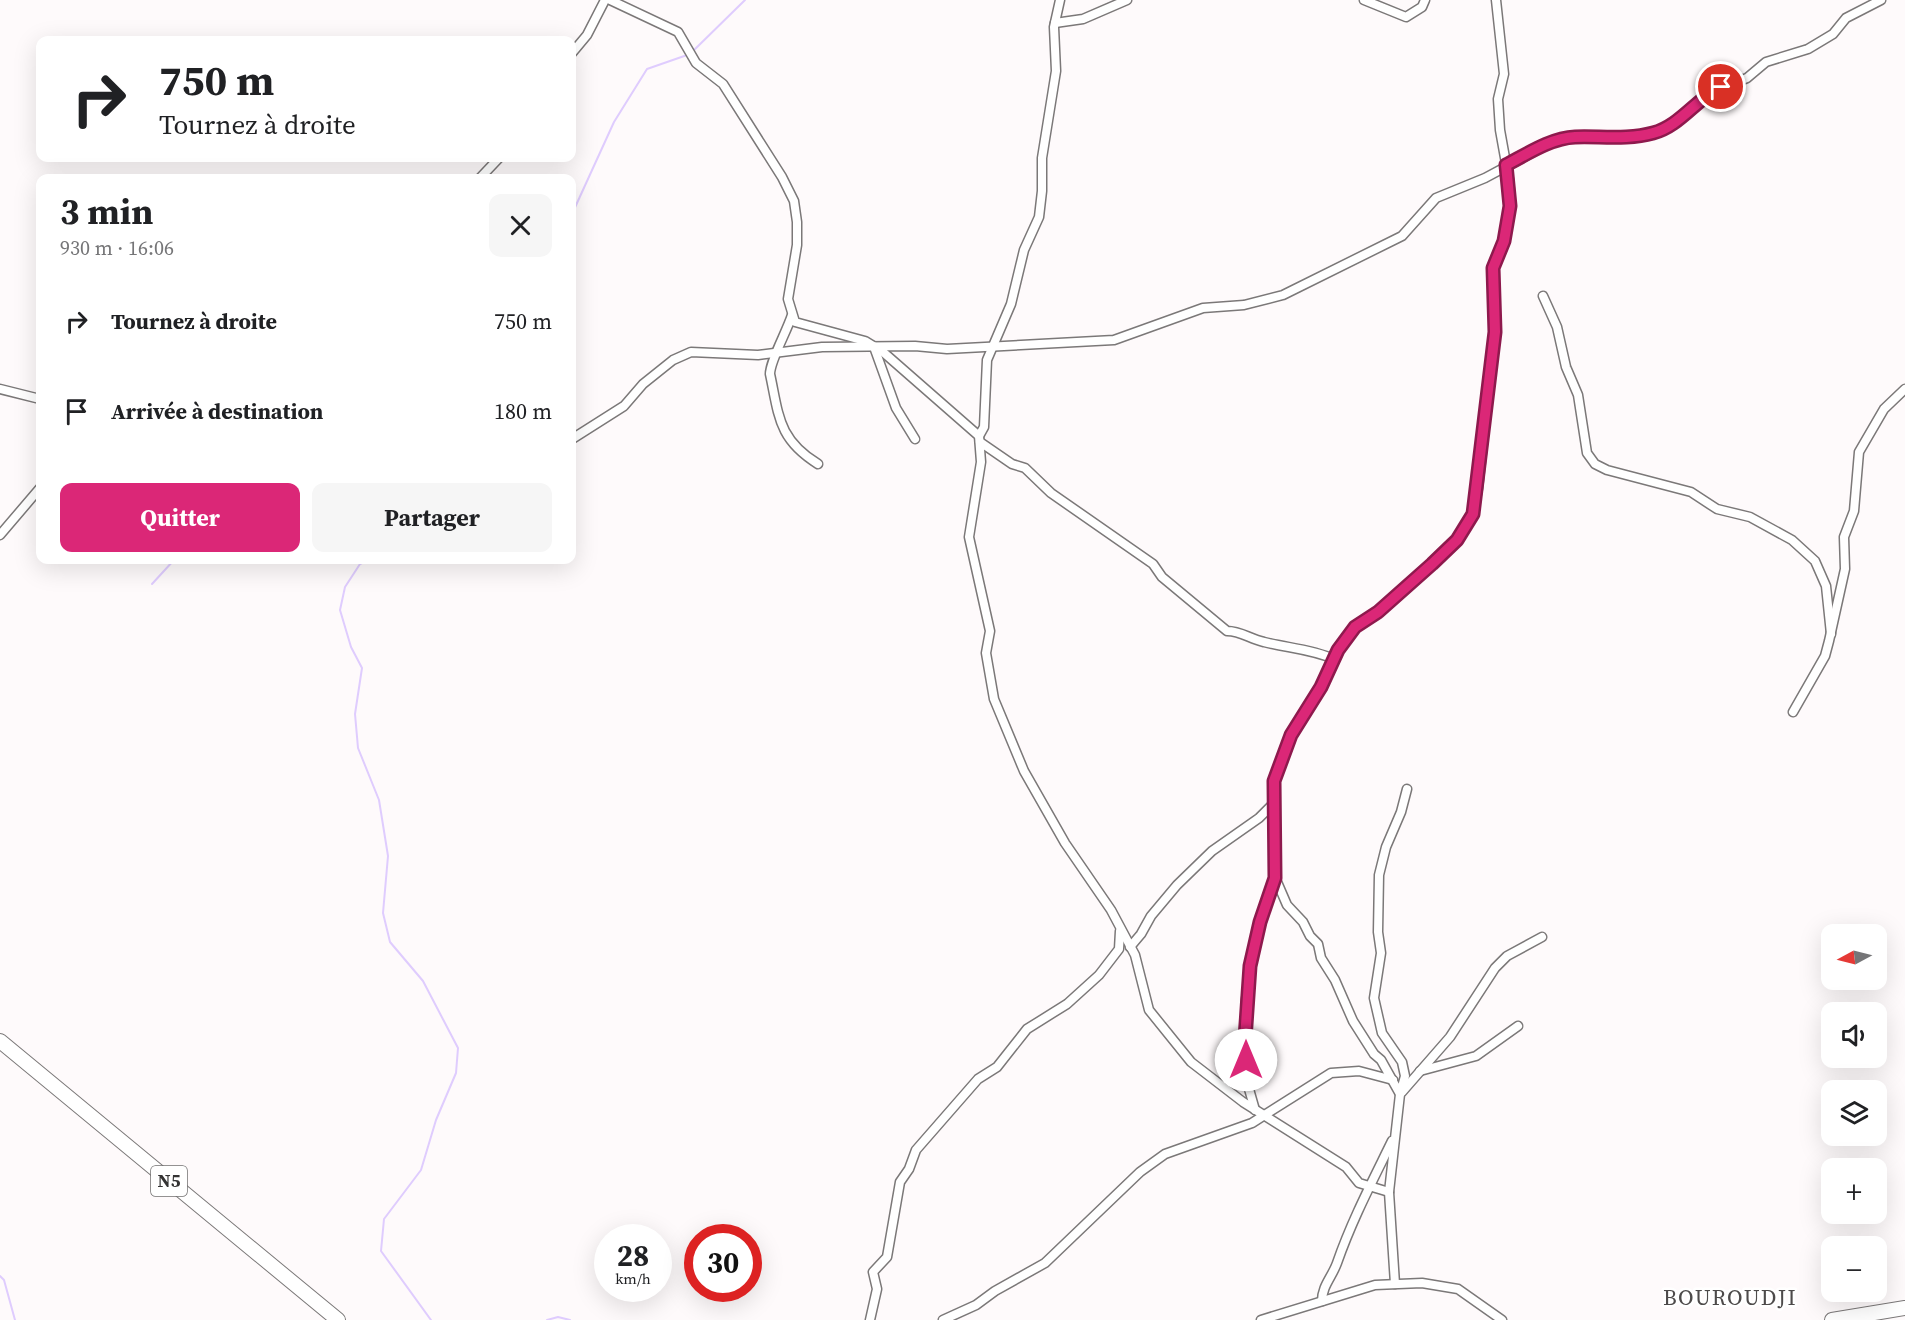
<!DOCTYPE html>
<html lang="fr">
<meta charset="utf-8">
<style>
body{margin:0;font-family:"Source Serif 4",serif;background:#f6f6f6;color:#202124;height:100vh;display:flex;flex-direction:column;font-size:22px;white-space:nowrap}
*{box-sizing:border-box;margin:0}
p{font-size:20px;color:#757577}
.icon{flex:none;width:33px;height:33px;fill:none;stroke:currentColor;stroke-width:2;stroke-linecap:round;stroke-linejoin:round}
.map{position:relative;flex:1;overflow:hidden}
.side{position:absolute;left:36px;top:174px;width:540px;height:390px;display:flex;flex-direction:column;background:#fff;border-radius:12px;box-shadow:0 6px 24px #0002}
.side>*{flex:none}
.hud{position:absolute;left:36px;top:36px;width:540px;height:126px;border-radius:12px;box-shadow:0 6px 24px #0002;background:#fff;color:#202124;overflow:hidden}
.needle{width:39px;rotate:263deg}
.buttons{position:absolute;left:1821px;top:924px;display:grid;gap:12px}
.buttons a{display:grid;place-items:center;width:66px;height:66px;border-radius:12px;background:#fff;box-shadow:0 6px 24px #0002;font-size:30px}
.speed{position:absolute;left:594px;top:1224px;display:flex;gap:12px;font-size:30px;font-weight:700;text-align:center}
.speed>*{display:grid;place-content:center;width:78px;height:78px;border-radius:50%;background:#fff;box-shadow:0 6px 24px #0002;line-height:1}
.speed small{font-size:15px;font-weight:400}
.speed .limit{border:9px solid #d22;background:#fff;color:#111}
.pin{position:absolute;display:grid;place-items:center;width:51px;height:51px;color:#fff;margin:-26px;border:3px solid #fff;border-radius:50%;box-shadow:0 2px 6px #0007}
.me{position:absolute;width:66px;margin:-33px;rotate:0deg;stroke-linejoin:round;filter:drop-shadow(0 0 4px #0008)}
.turn{display:flex;align-items:center;gap:21px;height:126px;padding:0 24px;font-size:27px}
.turn .icon{width:78px;height:78px;stroke-width:2.5}
.turn b{display:block;font-size:42px;line-height:51px}
.round{display:grid;place-items:center;flex:none;width:63px;height:63px;border-radius:12px;background:#f6f6f6}
.headline{display:flex;align-items:center;justify-content:space-between;height:102px;padding:0 24px}
h1{font-size:36px;font-weight:700;line-height:45px}
.cta{display:flex;gap:12px;margin-top:auto;padding:12px 24px}
.cta a{flex:1;height:69px;border-radius:12px;background:#db2777;color:#fff;font-size:24px;font-weight:700;line-height:69px;text-align:center}
.cta a+a{background:#f6f6f6;color:#202124}
ul{padding:0;list-style:none}
li{display:flex;align-items:center;gap:18px;height:90px;padding:0 24px}
li div{flex:1}
li b{display:block;font-size:22px}
li em{font-style:normal}
.map>svg:first-child{display:block}
</style>
<div class="map">
<svg width="1905" height="1320" viewBox="0 0 1905 1320">
<rect width="100%" height="100%" fill="#fefafb"/>
<g fill="none" stroke-linecap="round" stroke-linejoin="round">
<g stroke="#dfccfe" stroke-width="2">
<polyline points="572,214 614,122 647,69 690,54 745,0"/>
<polyline points="368,560 360,564 345,587 340,610 351,647 362,668 355,714 358,748 379,800 388,856 383,913 390,942 423,981 458,1048 456,1073 436,1120 421,1170 384,1219 381,1251 431,1320"/>
<polyline points="152,584 174,560"/>
<polyline points="0,1276 4,1280 15,1320"/>
<polyline points="547,1320 558,1317 570,1320"/>
</g>
<defs>
<g id="minor">
<polyline points="610,0 678,32 696,63 723,84 782,177 794,201 797,222 797,245 788,299 795,322 865,341 883,352 979,436 981,462 969,537 990,631 986,653 994,699 1024,771 1065,843 1111,910 1135,955 1149,1010 1191,1062 1243,1102 1346,1167 1359,1183 1389,1192"/>
<polyline points="1364,0 1406,17 1422,7 1425,0"/>
<polyline points="1055,23 1083,19 1127,0"/>
<polyline points="572,53 587,35 605,0"/>
<polyline points="480,178 499,158"/>
<polyline points="1543,296 1557,327 1566,367 1578,395 1587,453 1595,464 1607,470 1691,492 1717,509 1750,517 1792,540 1815,561 1826,586 1831,634"/>
<path d="M792,315C787,331 770,361 770,374C779,416 778,439 818,464"/>
<polyline points="874,347 896,408 915,439"/>
<polyline points="0,389 40,399"/>
<polyline points="979,436 984,427 987,360 1011,304 1024,250 1039,217 1042,191 1042,158 1056,71 1054,27 1060,0"/>
<polyline points="572,439 624,406 643,384 673,360 691,352 758,355 822,347 915,346 947,349 1114,340 1203,308 1244,305 1283,295 1402,236 1436,198 1485,178 1552,142 1575,137 1637,136 1667,128 1711,92 1747,78 1766,62 1808,49 1833,34 1846,18 1881,0"/>
<path d="M980,442L1012,464L1025,468L1051,493L1153,564L1162,577L1227,631C1241,631 1250,639 1264,642C1288,648 1311,649 1334,659"/>
<polyline points="0,535 40,488"/>
<polyline points="1793,712 1825,656 1829,641 1845,569 1844,537 1854,511 1859,452 1884,409 1905,389"/>
<polyline points="1130,947 1141,934 1151,916 1177,885 1212,851 1259,818 1273,804"/>
<polyline points="1420,1071 1476,1056 1518,1026"/>
<polyline points="1402,1092 1450,1037 1495,968 1507,956 1542,937"/>
<polyline points="1400,1094 1405,1076 1402,1062 1382,1033 1374,998 1381,953 1378,932 1379,875 1386,847 1401,812 1407,789"/>
<polyline points="1255,1110 1247,1082 1246,1000 1252,953 1275,878"/>
<polyline points="1395,1284 1389,1192 1400,1094 1381,1060 1374,1054 1353,1021 1335,980 1321,958 1318,944 1310,936 1303,922 1287,905 1274,875 1274,781 1291,735 1321,687 1338,649 1355,626 1378,612 1432,564 1457,540 1473,514 1478,488 1495,332 1493,268 1504,241 1511,206 1509,180 1500,130 1498,99 1504,74 1496,0"/>
<path d="M1322,1301C1322,1286 1332,1277 1337,1263C1352,1220 1372,1182 1392,1141"/>
<polyline points="870,1320 877,1289 873,1272 887,1257 900,1182 909,1169 916,1150 978,1079 997,1067 1027,1029 1067,1004 1099,975 1119,949 1120,931"/>
<polyline points="943,1320 976,1305 995,1291 1045,1263 1140,1172 1165,1154 1252,1123 1331,1073 1359,1071 1393,1080"/>
<polyline points="1261,1320 1375,1285 1422,1283 1458,1289 1502,1320"/>
</g>
<g id="trunk">
<polyline points="0,1041 338,1320"/>
<polyline points="1832,1320 1905,1308"/>
</g>
</defs>
<use href="#minor" stroke="#7b7878" stroke-width="11"/>
<use href="#trunk" stroke="#7b7878" stroke-width="16"/>
<use href="#minor" stroke="#fff" stroke-width="8"/>
<use href="#trunk" stroke="#fff" stroke-width="14"/>
</g>
<g fill="none" stroke-linecap="round" stroke-linejoin="round">
<defs>
<path id="route" d="M1246,1060L1245,1039L1250,966L1260,922L1275,878L1274,781L1291,735L1321,687L1338,650L1355,627L1378,612L1432,564L1457,540L1473,514L1495,332L1493,268L1504,241L1510,206L1506,165C1527,154 1551,138 1575,137C1600,136 1628,140 1653,133C1680,126 1696,99 1721,87"/>
</defs>
<use href="#route" stroke="#8e194d" stroke-width="15"/>
<use href="#route" stroke="#db2777" stroke-width="10"/>
</g>
<g text-anchor="middle" stroke-width="5" stroke-linejoin="round" paint-order="stroke">
<rect fill="#fff" stroke="#717070" stroke-width="1.5" x="151" y="1166" width="36" height="30" rx="4.5"/>
<g font-size="18" font-weight="bold" fill="#343333">
<text x="169" y="1187">N5</text>
</g>
<g font-size="22" letter-spacing="1.5" fill="#4d4a4a" stroke="#fff">
<text x="1730" y="1305">BOUROUDJI</text>
</g>
</g>
</svg>
<div class="buttons">
<a><svg class="needle" viewBox="-14 -14 28 28"><path d="M0-13l5 13h-10z" fill="#e53935"/><path d="M0 13l5-13h-10z" fill="#757577"/></svg></a>
<a><svg class="icon" aria-label="sound" viewBox="0 0 24 24"><path d="M4 9h4l5-4v14l-5-4H4zM17 9q2 3 0 6"/></svg></a>
<a><svg class="icon" aria-label="layers" viewBox="0 0 24 24"><path d="M12 4l9 5-9 5-9-5zM3 14l9 5 9-5"/></svg></a>
<a>+</a>
<a>−</a>
</div>
<div class="speed"><div>28<small>km/h</small></div><div class="limit">30</div></div>
<div class="pin" style="left:1721px;top:87px;background:#d93025"><svg class="icon" aria-label="arrive" viewBox="0 0 24 24"><path d="M6 21V4h12l-3 4 3 4H6"/></svg></div>
<svg class="me" style="left:1246px;top:1060px" viewBox="-20 -20 40 40"><circle r="19" fill="#fff"/><path d="M0-13L10 11 0 6-10 11z" fill="#db2777"/></svg>
<div class="hud">
<div class="turn"><svg class="icon" aria-label="right" viewBox="0 0 24 24"><path d="M7 20v-9h11M14 6l5 5-5 5"/></svg><div><b>750 m</b>Tournez à droite</div></div>
</div>
<section class="side">
<div class="headline"><div><h1>3 min</h1><p>930 m · 16:06</p></div><a class="round"><svg class="icon" aria-label="close" viewBox="0 0 24 24"><path d="M6 6l12 12M18 6L6 18"/></svg></a></div>
<ul>
<li><svg class="icon" aria-label="right" viewBox="0 0 24 24"><path d="M7 20v-9h11M14 6l5 5-5 5"/></svg><div><b>Tournez à droite</b></div><em>750 m</em></li>
<li><svg class="icon" aria-label="arrive" viewBox="0 0 24 24"><path d="M6 21V4h12l-3 4 3 4H6"/></svg><div><b>Arrivée à destination</b></div><em>180 m</em></li>
</ul>
<div class="cta"><a>Quitter</a><a>Partager</a></div>
</section>
</div>
